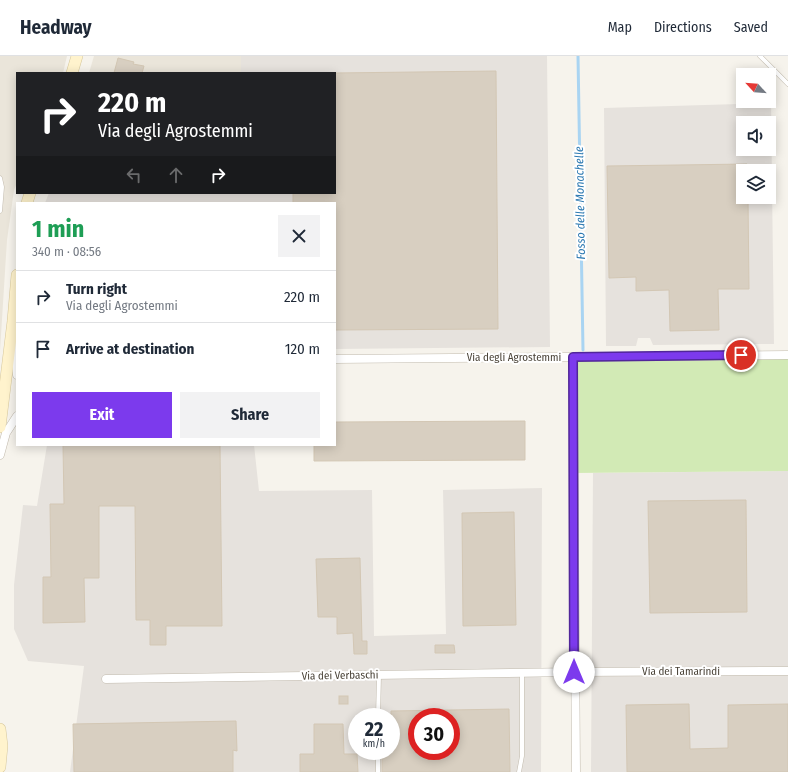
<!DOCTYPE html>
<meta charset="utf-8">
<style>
body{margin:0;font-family:"Fira Sans Condensed",sans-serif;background:#f2f2f3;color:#1f2937;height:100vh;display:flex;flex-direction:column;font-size:15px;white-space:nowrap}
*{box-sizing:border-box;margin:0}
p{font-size:13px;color:#747a83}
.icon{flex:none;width:22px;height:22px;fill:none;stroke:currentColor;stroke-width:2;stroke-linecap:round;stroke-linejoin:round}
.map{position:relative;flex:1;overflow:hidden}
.sheet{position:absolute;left:16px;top:146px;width:320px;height:244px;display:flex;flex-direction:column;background:#fff;border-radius:0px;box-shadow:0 2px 10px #0003}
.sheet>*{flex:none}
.guide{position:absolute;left:16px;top:16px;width:320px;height:122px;border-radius:0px;box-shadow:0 2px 10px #0003;background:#202124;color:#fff;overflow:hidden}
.needle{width:26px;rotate:296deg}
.buttons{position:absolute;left:736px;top:12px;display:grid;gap:8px}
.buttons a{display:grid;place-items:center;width:40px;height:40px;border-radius:0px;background:#fff;box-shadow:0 2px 10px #0003;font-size:20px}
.speed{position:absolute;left:348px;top:652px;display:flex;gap:8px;font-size:20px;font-weight:700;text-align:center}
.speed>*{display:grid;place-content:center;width:52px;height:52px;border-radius:50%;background:#fff;box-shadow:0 2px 10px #0003;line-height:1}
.speed small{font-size:10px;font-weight:400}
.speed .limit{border:6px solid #d22;background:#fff;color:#111}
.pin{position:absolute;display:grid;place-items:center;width:34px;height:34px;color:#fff;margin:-17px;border:2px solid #fff;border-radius:50%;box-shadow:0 1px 4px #0007}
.me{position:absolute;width:44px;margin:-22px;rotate:0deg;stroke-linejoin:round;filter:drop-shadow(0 0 3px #0008)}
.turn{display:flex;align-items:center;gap:14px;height:84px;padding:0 16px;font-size:18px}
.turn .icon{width:52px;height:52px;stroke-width:2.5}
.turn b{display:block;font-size:28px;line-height:34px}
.lanes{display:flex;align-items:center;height:38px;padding:0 16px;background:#0003;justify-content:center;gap:20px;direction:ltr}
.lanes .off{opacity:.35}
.round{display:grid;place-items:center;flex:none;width:42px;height:42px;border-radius:0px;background:#f2f2f3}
.summary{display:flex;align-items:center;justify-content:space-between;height:68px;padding:0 16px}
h1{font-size:24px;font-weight:700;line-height:30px;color:#1e9e55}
.primary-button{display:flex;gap:8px;margin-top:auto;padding:8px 16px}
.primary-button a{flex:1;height:46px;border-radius:0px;background:#7c3aed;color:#fff;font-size:16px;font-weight:700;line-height:46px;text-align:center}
.primary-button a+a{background:#f2f2f3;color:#1f2937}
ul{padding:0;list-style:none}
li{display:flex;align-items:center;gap:12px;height:52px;padding:0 16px;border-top:1px solid #e0e1e3}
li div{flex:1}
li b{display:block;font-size:15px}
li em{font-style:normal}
header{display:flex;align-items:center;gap:24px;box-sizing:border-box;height:56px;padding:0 20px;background:#fff;border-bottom:1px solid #e0e1e3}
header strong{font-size:19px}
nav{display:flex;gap:22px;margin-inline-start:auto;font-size:14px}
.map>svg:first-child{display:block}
</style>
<header>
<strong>Headway</strong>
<nav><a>Map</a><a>Directions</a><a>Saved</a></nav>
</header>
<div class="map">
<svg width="788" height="716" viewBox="0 0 788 716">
<rect width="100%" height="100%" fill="#f6f3ec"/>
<g fill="#eae5da">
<polygon points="0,0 67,0 63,17 17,17 17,127 14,134 7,184 0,295"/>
<polygon points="94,0 241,0 241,17 89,17"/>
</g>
<g fill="#e6e2dd" fill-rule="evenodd">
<polygon points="241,0 547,0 550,291 335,293 335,147 45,147 49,137 335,137 335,17 241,17"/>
<path d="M771,47L774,288L653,289L650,282H638L636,290H606L604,52ZM743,67H769V93H743ZM743,115H769V141H743Z"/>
<path d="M47,389H254L259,435L372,434L374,580L446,578L443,434L542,432L541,716H70L84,610L28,605L14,573V529L23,449L37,450ZM357,661H391V695H357ZM417,661H451V695H417Z"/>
<polygon points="788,415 788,716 591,716 593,417"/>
</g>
<polygon fill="#d2eab5" points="788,299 788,415 573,417 573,301"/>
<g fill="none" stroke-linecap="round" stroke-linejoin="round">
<polyline stroke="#a9d4f2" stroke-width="3" points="578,0 583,294"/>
</g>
<g fill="#d8cfc1" stroke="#d3c7b4" fill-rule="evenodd">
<polygon points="118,2 134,6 133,8 144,10 142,17 114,17"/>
<polygon points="496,15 498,273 335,274 335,147 293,147 293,137 335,137 335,17"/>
<polygon points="747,108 747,115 743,115 743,141 748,141 749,233 718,233 719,274 670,275 669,234 636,235 636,221 609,222 607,110"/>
<polygon points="525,365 525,404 314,405 314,389 335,389 335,366"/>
<polygon points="63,389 220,389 222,570 166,570 166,589 150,589 150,564 136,564 135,450 99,450 99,522 84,522 85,566 43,567 43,521 51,521 50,448 64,448"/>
<polygon points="746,444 747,556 650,557 648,445"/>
<polygon points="514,456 516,569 463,570 462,457"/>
<polygon points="360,502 362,585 367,585 367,598 354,598 353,577 337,578 337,561 318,561 316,503"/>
<polygon points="435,589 454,589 455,597 435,597"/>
<rect x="339" y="640" width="9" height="8"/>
<polygon points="689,648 690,693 728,692 728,649 788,648 788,716 627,716 626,649"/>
<path d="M509,653L510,716H382V695H391V655ZM417,661H451V695H417Z"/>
<polygon points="236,665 237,695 233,694 233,716 74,716 73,668"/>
<polygon points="314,668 343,668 344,698 357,698 358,716 300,716 300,698 314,698"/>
</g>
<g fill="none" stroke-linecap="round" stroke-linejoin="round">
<defs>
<g id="lane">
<polyline points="760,0 788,28"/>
<polyline points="0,122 2,131 0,155"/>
<polyline points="378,661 379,619"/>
<polyline points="378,716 378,695"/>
<polyline points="519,716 522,700 522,617"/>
</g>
<g id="street">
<polyline points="14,284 17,319"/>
<polyline points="573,301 576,716"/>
<polyline points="335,303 788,299"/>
<polyline points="0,399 6,377 17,360"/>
<polyline points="106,623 574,616 788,615"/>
</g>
<g id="secondary">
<polyline points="72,17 77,0"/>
<polyline points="27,147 30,137"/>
<polyline points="0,371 13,265 17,219"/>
<polyline points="0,673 2,690 0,711"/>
</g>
</defs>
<use href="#lane" stroke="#c2bbae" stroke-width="5"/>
<use href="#street" stroke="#c2bbae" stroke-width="9"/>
<use href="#secondary" stroke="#d6c79b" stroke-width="12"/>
<use href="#lane" stroke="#fff" stroke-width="4"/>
<use href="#street" stroke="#fff" stroke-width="8"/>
<use href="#secondary" stroke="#fff3cd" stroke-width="11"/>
</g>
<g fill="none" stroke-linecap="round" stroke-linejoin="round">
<defs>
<polyline id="route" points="574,616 573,301 741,299"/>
</defs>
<use href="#route" stroke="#51269a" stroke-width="10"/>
<use href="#route" stroke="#7c3aed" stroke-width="7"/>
</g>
<g text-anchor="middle" stroke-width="4" stroke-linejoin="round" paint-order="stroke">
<g font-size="11" fill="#4b4439" stroke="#fff">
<text x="514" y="305">Via degli Agrostemmi</text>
<text x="681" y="619">Via dei Tamarindi</text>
<text transform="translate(340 619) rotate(-1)" y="4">Via dei Verbaschi</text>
</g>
<g font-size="12" font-style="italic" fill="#2e7ab2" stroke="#fff">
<text transform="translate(580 147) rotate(-91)" y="4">Fosso delle Monachelle</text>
</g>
</g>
</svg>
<div class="buttons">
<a><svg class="needle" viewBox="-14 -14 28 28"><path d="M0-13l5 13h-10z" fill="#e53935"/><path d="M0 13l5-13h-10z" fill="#747a83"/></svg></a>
<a><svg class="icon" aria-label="sound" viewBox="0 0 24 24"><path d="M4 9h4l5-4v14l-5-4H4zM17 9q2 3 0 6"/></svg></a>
<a><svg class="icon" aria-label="layers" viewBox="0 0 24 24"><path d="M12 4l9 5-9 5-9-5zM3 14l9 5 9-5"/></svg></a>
</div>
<div class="speed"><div>22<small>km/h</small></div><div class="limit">30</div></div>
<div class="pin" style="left:741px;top:299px;background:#d93025"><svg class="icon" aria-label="arrive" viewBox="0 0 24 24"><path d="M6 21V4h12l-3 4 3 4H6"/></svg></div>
<svg class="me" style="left:574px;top:616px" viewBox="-20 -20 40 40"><circle r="19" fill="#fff"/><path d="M0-13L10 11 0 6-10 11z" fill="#7c3aed"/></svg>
<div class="guide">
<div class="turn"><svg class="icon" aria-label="right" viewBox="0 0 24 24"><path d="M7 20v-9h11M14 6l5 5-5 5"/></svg><div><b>220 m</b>Via degli Agrostemmi</div></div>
<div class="lanes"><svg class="icon off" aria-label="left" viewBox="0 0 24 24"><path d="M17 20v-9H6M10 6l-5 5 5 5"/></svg><svg class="icon off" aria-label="ahead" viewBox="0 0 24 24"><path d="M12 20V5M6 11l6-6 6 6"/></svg><svg class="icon" aria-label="right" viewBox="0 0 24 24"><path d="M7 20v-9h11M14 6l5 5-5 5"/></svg></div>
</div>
<section class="sheet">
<div class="summary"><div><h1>1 min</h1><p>340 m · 08:56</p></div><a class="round"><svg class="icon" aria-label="close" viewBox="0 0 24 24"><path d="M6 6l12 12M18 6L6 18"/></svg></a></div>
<ul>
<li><svg class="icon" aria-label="right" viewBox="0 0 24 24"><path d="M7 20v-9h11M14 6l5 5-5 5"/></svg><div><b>Turn right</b><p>Via degli Agrostemmi</p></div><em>220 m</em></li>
<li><svg class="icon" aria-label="arrive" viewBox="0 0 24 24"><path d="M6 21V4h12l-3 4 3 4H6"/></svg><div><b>Arrive at destination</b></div><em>120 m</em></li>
</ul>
<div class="primary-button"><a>Exit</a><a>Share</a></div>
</section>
</div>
